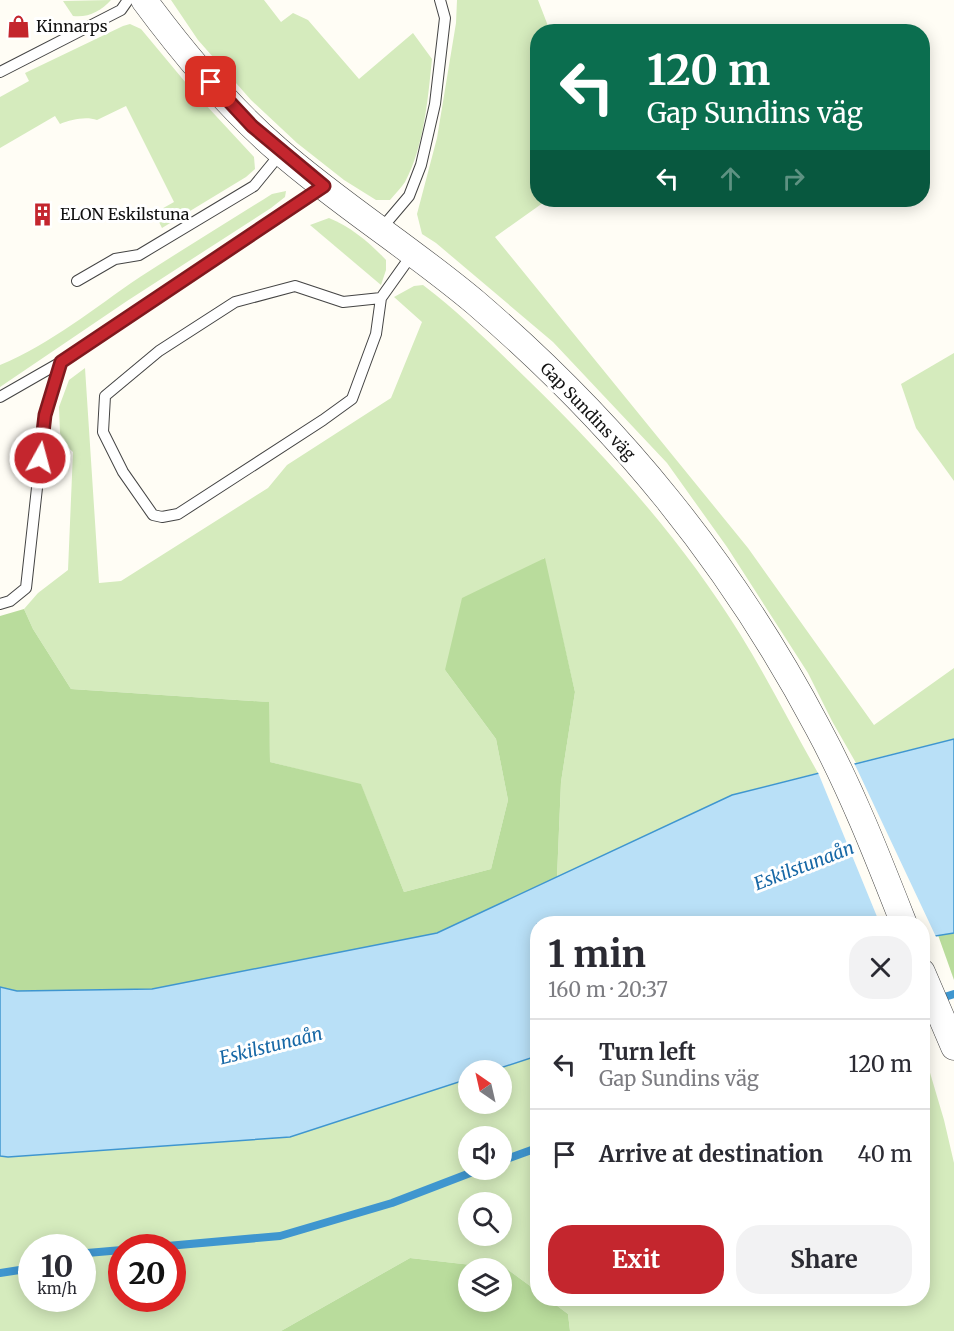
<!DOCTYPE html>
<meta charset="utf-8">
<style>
body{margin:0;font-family:Merriweather,serif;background:#f2f2f3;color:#2b2b33;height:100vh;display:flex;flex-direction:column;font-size:22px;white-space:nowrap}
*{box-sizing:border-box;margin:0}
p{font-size:20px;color:#7c7c81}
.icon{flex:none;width:33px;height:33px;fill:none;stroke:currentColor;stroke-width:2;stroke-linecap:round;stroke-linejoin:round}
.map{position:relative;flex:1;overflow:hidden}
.details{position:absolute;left:530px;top:916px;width:400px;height:390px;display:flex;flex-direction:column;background:#fff;border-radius:24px;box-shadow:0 3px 15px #0003}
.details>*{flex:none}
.guide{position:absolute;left:530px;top:24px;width:400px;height:183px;border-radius:24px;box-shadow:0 3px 15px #0003;background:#0b6e4f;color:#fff;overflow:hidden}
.needle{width:39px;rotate:326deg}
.fabs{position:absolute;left:458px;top:1060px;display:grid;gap:12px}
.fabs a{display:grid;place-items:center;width:54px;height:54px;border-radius:50%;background:#fff;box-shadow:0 3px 15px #0003;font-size:30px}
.speed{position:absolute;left:18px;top:1234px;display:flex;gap:12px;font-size:30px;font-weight:700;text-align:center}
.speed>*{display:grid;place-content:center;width:78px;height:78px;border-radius:50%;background:#fff;box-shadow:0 3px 15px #0003;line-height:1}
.speed small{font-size:15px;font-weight:400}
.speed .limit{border:9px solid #d22;background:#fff;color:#111}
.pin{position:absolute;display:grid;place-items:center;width:51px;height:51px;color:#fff;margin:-26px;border-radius:12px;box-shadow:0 3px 9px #0006}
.me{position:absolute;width:66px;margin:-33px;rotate:7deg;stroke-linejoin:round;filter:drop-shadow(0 0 4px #0008)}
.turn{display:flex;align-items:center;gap:21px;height:126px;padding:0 18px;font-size:27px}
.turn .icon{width:78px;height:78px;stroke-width:2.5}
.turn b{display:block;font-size:42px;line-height:51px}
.lanes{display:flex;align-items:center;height:57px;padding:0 18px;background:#0003;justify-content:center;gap:30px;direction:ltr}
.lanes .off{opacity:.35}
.round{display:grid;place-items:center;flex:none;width:63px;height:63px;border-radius:24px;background:#f2f2f3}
.headline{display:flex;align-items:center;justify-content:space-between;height:102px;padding:0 18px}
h1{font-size:36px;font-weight:700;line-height:45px}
.cta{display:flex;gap:12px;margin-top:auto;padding:12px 18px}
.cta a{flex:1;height:69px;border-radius:24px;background:#c4262e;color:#fff;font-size:24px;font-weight:700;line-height:69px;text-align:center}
.cta a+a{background:#f2f2f3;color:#2b2b33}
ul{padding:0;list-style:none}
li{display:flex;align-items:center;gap:18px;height:90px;padding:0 18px;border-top:2px solid #e1e1e2}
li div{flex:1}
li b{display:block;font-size:22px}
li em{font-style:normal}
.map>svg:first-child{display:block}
</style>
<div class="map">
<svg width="954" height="1331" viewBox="0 0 954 1331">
<rect width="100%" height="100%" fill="#fffdf5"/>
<g fill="#d5ebbd" fill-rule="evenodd">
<path d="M111,0C101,11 88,18 73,16L63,1Z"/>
<path d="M171,0H264L281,22L293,13L308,20L359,79L413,33L432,59C428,98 424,147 405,182C401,188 395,194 390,200H376L344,180L297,143L251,100L198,40Z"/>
<polygon points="457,0 538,0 550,31 537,32 537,200 547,200 495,237 748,548 874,725 954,668 954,739 856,763 832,721 808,673 727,547 667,463 553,342 436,243 422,234 417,214 437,138 456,23"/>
<path d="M130,24L141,29L191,89L254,157L255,169L246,177L162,228L156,216L158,211L174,202L126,106L97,120C85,116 71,120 60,124L55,116L0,148V97L29,81L25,73L123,26Z"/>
<path d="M286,191L285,197L271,208L127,301L0,387V365C51,344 94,308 140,277C183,249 228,222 272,194Z"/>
<path d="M329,218C350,226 371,244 386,260V270L381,285L310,225Z"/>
<path d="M423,285C461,314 494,347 528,380C607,457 682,540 740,634C768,679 792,727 818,773L732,795L557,877L561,782L575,692L544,558L445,670L496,739L508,800L491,869L404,892L361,785L270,762L268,702L71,689L33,629L24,609L38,593L68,570L73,452L65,445L60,433L59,407L69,380L85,368L99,583L121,581L268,488L287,465L391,398L422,322L394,297L414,286Z"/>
<polygon points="954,353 954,481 916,428 901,384"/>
<polygon points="923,1049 944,1120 954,1163 954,1331 570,1331 568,1314 548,1299 922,1299"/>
<path d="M537,1056V1291L507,1269L410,1258L281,1331H0V1156L8,1157L290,1137L468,1079V1104H501V1071H491ZM468,1137H501V1170H468ZM468,1203H501V1236H468ZM32,1248H82V1299H32ZM122,1248H172V1299H122Z"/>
</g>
<g fill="#b9dc9c" fill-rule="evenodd">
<polygon points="545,558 575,692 561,782 557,877 437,933 152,989 17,991 0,987 0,616 24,609 33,629 71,689 269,702 270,762 361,784 404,892 491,869 508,800 496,739 445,670 462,598"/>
<polygon points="954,933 954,980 938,935"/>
<path d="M410,1258L507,1269L537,1291V1299H548L568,1314L570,1331H281ZM468,1269H501V1302H468Z"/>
</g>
<polygon fill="#b9e0f7" stroke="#3f96cf" stroke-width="1.5" points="954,739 954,933 923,938 922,924 537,924 537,1056 491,1071 468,1071 468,1079 290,1137 8,1157 0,1156 0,987 17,991 152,989 437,933 732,795"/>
<polygon fill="#fffdf5" points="853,761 857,769 937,939 922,941 922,924 880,924 817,770"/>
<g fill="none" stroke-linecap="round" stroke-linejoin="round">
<g stroke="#3f96cf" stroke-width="8">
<polyline points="938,999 954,994"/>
<polyline points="501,1161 537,1148"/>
<polyline points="145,1248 280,1236 392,1203 478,1170"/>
<polyline points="87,1253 122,1250"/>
<polyline points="0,1273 26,1269"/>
</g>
<defs>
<g id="service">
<polyline points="0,72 121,10 128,0"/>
<polyline points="381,229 409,196 421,165 435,104 445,18 440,0"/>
<polyline points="77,281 115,259 139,255 254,186 281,153"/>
<polyline points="381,298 376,334 352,399 323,420 178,514 162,517 153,515 123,472 103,432 105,396 159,351 235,302 295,286 343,302 381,298 413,253"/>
<polyline points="0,397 61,362 324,187"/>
<polyline points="0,604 10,601 26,588 45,415 61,362"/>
</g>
<g id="tertiary">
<path d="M144,0C184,54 227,106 278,150C341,205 412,249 476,303C619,426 730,562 818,728C852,791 878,858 904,924"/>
<polyline points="922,972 954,1047"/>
</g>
</defs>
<use href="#service" stroke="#444" stroke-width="12"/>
<use href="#tertiary" stroke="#444" stroke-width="27"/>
<use href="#service" stroke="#fff" stroke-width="10"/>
<use href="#tertiary" stroke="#fff" stroke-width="26"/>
</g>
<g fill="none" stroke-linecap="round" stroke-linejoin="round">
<defs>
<polyline id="route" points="40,458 45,415 61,362 324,186 252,126 211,82"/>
</defs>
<use href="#route" stroke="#7f191e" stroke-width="15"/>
<use href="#route" stroke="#c4262e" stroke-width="10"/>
</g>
<defs>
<symbol id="shop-bare" viewBox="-9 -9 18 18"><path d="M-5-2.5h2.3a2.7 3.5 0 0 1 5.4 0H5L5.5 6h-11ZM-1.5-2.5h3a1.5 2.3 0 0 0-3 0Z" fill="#c4262e" stroke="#fff" stroke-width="2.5" paint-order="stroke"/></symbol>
<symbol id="building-bare" viewBox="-9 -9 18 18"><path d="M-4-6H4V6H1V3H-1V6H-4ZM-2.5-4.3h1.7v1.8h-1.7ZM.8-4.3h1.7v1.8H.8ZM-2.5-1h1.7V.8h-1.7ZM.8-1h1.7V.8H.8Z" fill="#c4262e" stroke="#fff" stroke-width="2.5" paint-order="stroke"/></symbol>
</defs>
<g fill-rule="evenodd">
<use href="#shop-bare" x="2" y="10" width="33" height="33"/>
<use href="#building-bare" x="26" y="198" width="33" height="33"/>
</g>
<g text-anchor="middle" stroke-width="6" stroke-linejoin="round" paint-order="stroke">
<g font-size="16" fill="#111" stroke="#fff" text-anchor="start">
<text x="36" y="32">Kinnarps</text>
<text x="60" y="220">ELON Eskilstuna</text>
</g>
<g font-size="16" fill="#111" stroke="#fff">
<text transform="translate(588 411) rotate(46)" y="6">Gap Sundins väg</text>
</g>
<g font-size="18" font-style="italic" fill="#1768a6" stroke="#fff">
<text transform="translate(804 866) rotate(-21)" y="6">Eskilstunaån</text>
<text transform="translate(271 1046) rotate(-14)" y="6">Eskilstunaån</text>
</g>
</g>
</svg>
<div class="fabs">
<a><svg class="needle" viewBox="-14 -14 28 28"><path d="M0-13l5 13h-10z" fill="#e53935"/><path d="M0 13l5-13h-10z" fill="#7c7c81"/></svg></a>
<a><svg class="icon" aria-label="sound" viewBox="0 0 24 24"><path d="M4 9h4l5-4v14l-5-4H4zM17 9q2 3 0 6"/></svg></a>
<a><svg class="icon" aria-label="search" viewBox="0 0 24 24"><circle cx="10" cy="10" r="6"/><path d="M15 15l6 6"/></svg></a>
<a><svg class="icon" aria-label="layers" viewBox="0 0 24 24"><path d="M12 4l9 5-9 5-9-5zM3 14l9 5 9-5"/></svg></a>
</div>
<div class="speed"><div>10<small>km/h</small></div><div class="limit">20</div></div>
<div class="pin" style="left:211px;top:82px;background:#d93025"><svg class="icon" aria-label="arrive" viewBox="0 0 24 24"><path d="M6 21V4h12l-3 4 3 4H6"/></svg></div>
<svg class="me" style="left:40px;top:458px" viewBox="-20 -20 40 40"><circle r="17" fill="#c4262e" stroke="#fff" stroke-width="3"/><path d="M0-11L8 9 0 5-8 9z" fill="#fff"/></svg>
<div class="guide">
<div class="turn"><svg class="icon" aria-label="left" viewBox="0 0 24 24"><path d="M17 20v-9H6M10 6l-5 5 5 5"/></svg><div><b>120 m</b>Gap Sundins väg</div></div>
<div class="lanes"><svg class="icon" aria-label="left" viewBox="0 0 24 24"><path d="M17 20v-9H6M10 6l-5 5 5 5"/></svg><svg class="icon off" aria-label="ahead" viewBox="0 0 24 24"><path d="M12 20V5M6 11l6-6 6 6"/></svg><svg class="icon off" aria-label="right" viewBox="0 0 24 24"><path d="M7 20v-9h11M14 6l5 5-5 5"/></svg></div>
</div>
<section class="details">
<div class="headline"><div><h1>1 min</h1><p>160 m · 20:37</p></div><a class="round"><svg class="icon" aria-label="close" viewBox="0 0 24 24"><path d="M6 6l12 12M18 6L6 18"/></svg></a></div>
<ul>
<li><svg class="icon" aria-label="left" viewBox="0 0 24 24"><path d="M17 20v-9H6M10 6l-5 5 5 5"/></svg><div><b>Turn left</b><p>Gap Sundins väg</p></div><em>120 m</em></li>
<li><svg class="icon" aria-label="arrive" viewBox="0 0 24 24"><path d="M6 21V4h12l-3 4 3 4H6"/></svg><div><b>Arrive at destination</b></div><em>40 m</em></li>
</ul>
<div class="cta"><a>Exit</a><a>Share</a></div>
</section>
</div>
